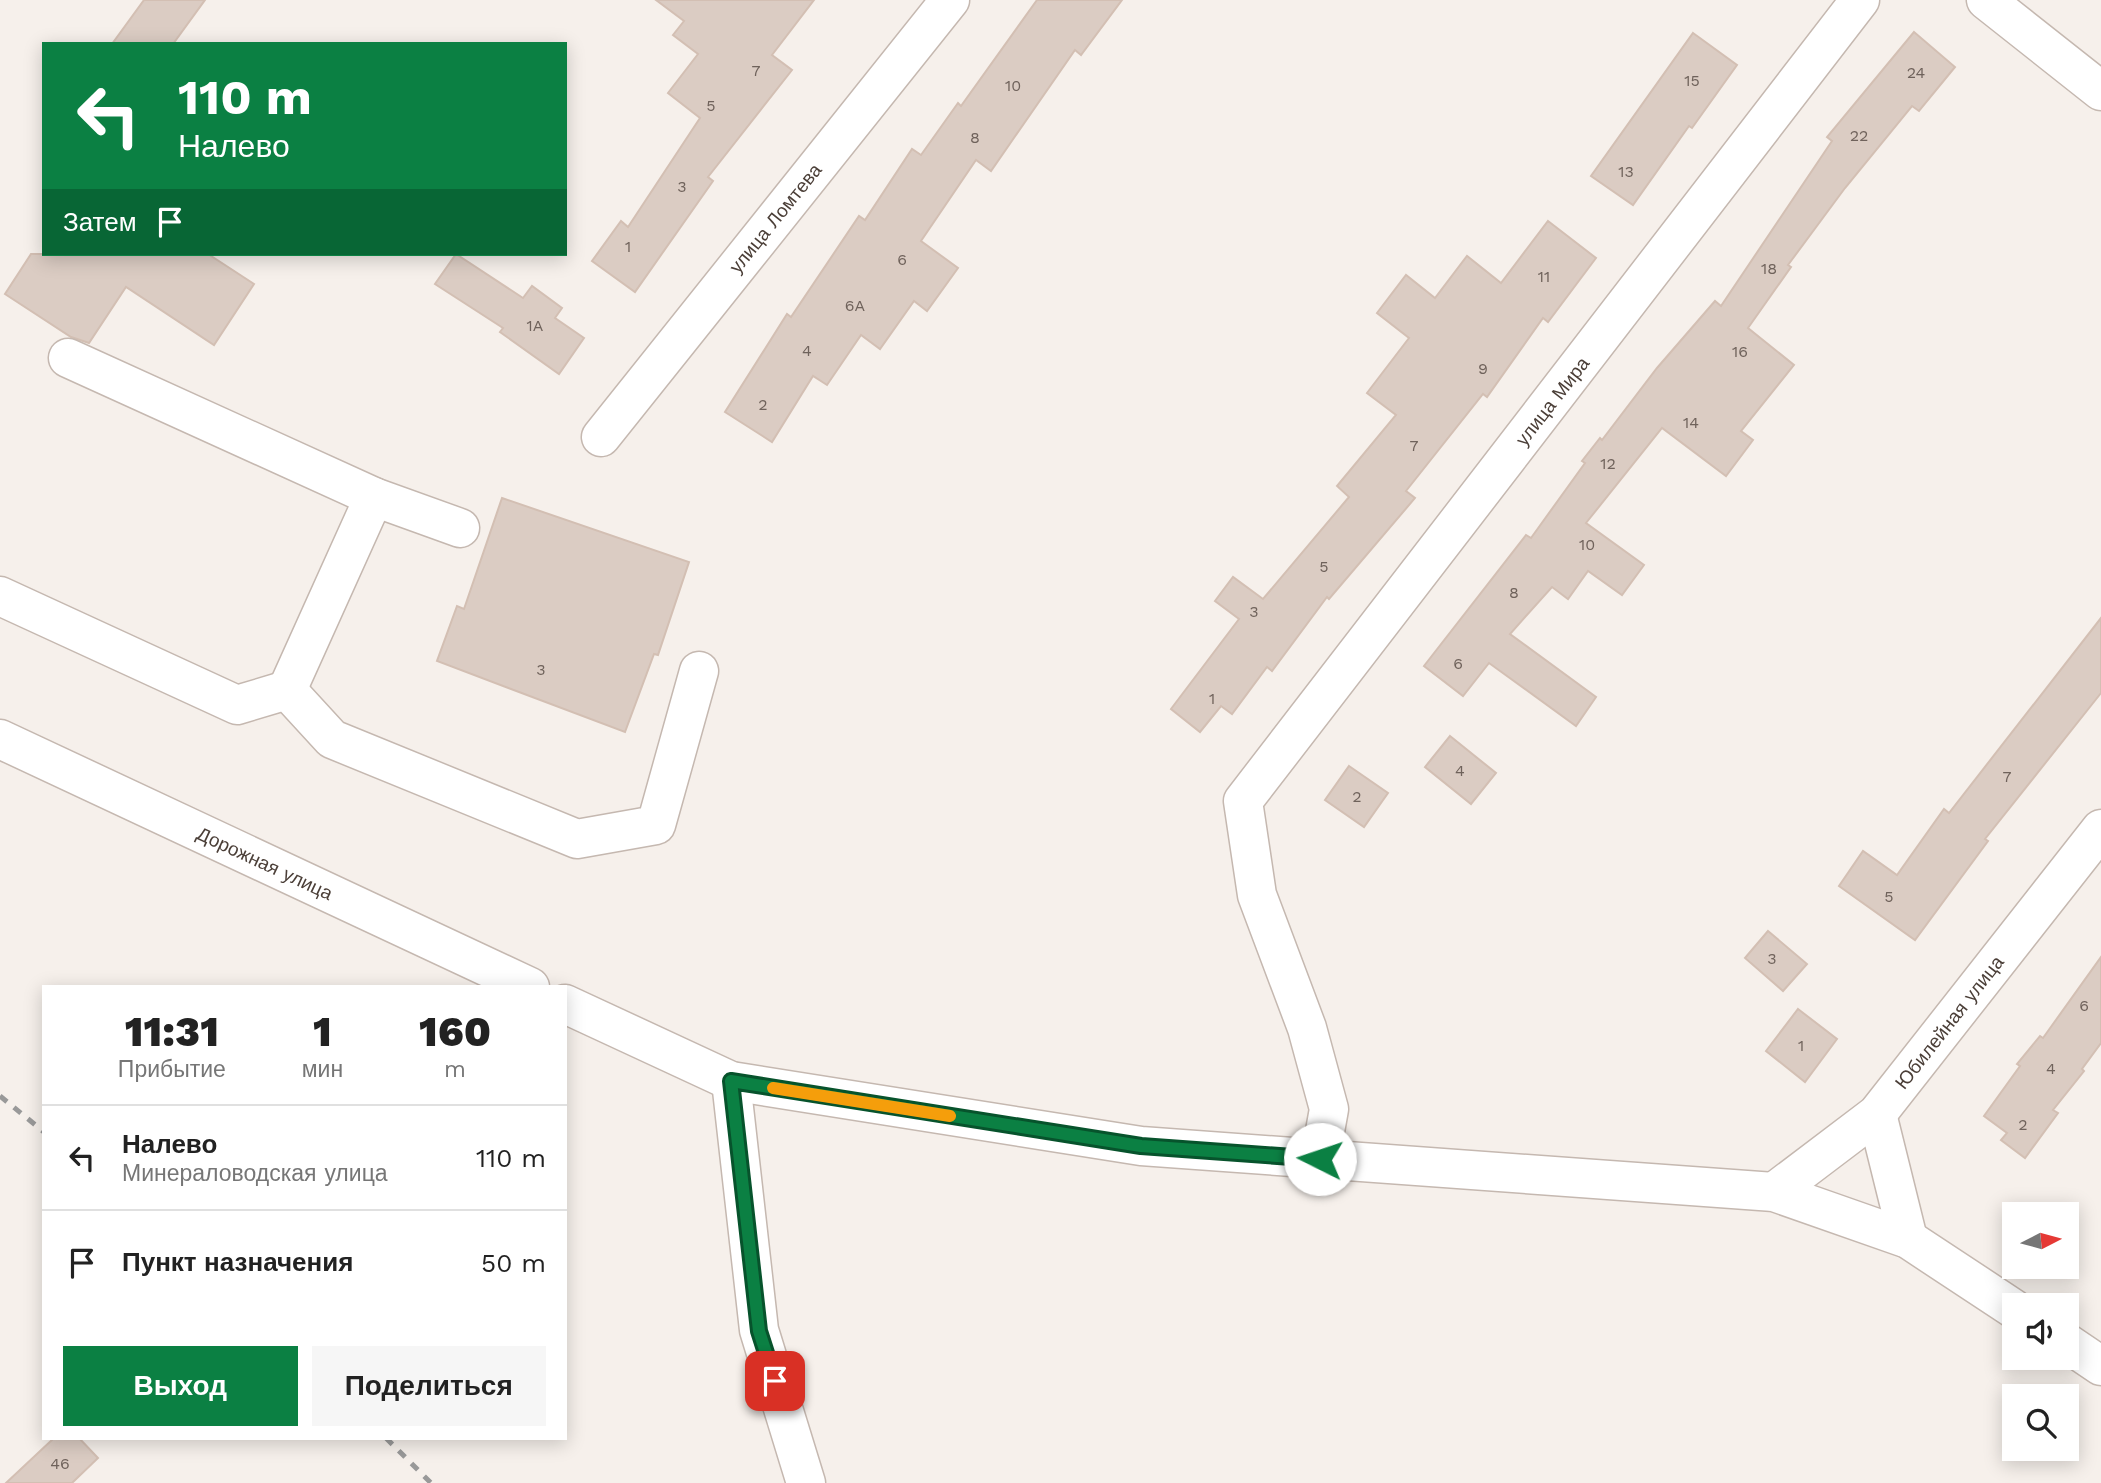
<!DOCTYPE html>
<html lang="ru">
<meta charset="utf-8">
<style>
body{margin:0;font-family:"Work Sans",sans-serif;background:#f6f6f6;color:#222;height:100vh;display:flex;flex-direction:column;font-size:26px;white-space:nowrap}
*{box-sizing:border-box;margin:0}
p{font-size:23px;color:#767676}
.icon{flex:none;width:38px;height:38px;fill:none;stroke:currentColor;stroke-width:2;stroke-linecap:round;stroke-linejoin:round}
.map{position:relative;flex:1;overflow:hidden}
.panel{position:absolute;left:42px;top:985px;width:525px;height:455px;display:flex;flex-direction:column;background:#fff;border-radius:0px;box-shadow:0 4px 18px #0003}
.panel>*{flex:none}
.guide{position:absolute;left:42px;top:42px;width:525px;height:214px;border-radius:0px;box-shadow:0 4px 18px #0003;background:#0b8043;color:#fff;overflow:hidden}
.needle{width:46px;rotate:84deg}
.controls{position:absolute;left:2002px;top:1202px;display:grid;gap:14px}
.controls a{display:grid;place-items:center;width:77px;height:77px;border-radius:0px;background:#fff;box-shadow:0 4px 18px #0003;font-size:35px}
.pin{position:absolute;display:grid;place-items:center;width:60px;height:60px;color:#fff;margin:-30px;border-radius:14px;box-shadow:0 4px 10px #0006}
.me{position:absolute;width:77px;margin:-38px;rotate:274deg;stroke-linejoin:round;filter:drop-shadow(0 0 5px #0008)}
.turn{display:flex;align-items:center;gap:24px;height:147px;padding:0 21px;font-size:32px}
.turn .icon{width:91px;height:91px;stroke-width:2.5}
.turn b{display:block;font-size:49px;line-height:60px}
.then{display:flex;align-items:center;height:66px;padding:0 21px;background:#0003;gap:14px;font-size:26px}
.eta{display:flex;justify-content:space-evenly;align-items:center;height:119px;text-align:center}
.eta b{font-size:42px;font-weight:800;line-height:49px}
.action{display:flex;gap:14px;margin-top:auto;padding:14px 21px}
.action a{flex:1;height:80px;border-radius:0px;background:#0b8043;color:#fff;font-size:28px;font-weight:800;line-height:80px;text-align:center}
.action a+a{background:#f6f6f6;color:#222}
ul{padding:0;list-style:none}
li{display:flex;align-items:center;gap:21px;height:105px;padding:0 21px;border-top:2px solid #e0e0e0}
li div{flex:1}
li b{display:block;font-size:26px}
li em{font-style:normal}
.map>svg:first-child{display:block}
</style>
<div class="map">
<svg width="2101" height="1483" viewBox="0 0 2101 1483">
<rect width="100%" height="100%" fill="#f6f0eb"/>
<g fill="#dbccc3" stroke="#d3bfb3" stroke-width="2">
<polygon points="144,0 205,0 173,44 112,44"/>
<polygon points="656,0 814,0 772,55 792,70 708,177 713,181 635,292 592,261 621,221 628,227 700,118 668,93 698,54 673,35 684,21"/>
<polygon points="1037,0 1122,0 1081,55 1075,50 991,171 976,160 921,241 958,268 927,311 914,301 880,349 861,335 827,385 813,376 772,442 725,412 787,314 791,317 859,216 865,220 912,149 921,155 958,103 961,106"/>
<polygon points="1914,32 1955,67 1919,111 1912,106 1845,188 1788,265 1791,267 1748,328 1794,365 1741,431 1753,440 1726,476 1662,428 1586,523 1644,565 1622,595 1588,571 1568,599 1552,587 1510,634 1596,697 1576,726 1489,663 1463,696 1424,666 1526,535 1531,538 1585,463 1582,461 1600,438 1602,440 1657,368 1715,301 1721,306 1832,141 1827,137"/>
<polygon points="1693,33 1737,65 1692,128 1689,126 1633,205 1591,176"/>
<polygon points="1548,221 1596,258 1548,322 1543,318 1487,397 1483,394 1406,491 1415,498 1329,599 1327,597 1272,671 1267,667 1232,714 1221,706 1200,732 1171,709 1239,619 1215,601 1233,577 1263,599 1349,497 1337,486 1396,415 1367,393 1409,338 1377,313 1406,275 1435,298 1467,256 1501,283"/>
<polygon points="31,254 208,254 254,284 214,345 126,287 89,343 71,337 5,294"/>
<polygon points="456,254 523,298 532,286 562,308 555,318 584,338 559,374 500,332 503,328 435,284"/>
<polygon points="502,498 689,562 658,655 654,654 625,732 437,661 457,606 464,609"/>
<polygon points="2101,618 2101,693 1985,839 1988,841 1915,940 1839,886 1863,851 1897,875 1944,809 1949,813"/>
<polygon points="1450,736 1496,773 1471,804 1425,767"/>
<polygon points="1349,766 1388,793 1364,827 1325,800"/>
<polygon points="1768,931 1807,964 1783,991 1745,958"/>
<polygon points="2101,957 2101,1043 2082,1069 2084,1071 2053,1110 2058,1113 2025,1158 2001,1140 2007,1133 1984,1116 2020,1066 2017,1064 2040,1036 2043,1038"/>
<polygon points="1798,1009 1837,1039 1805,1082 1766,1051"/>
<polygon points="54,1438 79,1438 98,1458 72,1483 6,1483"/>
</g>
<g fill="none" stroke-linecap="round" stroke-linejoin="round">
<defs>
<g id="minor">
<polyline points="1986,0 2101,91"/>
<polyline points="68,358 374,497 287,690"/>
<polyline points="601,437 950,0"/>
<polyline points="374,497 460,528"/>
<polyline points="0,596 237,705 287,690 332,739 577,839 656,825 699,671"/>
<polyline points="0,739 530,987"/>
<polyline points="565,1004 731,1081 1141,1146 1774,1192 1908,1239 2014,1309"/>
<polyline points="731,1081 759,1330 806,1483"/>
<polyline points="1877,1114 1908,1239"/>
<polyline points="1320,1159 1329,1109 1307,1028 1257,895 1243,801 1860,0"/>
<polyline points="1774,1192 1877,1114 2101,829"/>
<polyline points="2067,1343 2101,1366"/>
</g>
</defs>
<use href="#minor" stroke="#c5b8b0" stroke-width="41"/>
<use href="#minor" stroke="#fff" stroke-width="38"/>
<g stroke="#999" stroke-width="5" stroke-dasharray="9 9" stroke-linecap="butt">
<polyline points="0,1096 44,1132"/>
<polyline points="386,1438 431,1483"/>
</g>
</g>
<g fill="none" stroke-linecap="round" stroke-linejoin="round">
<defs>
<polyline id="route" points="775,1381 759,1331 731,1081 1141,1146 1320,1159"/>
</defs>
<use href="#route" stroke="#07532c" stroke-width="18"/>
<use href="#route" stroke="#0b8043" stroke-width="12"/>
<polyline stroke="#f59e0b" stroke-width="12" points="773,1088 950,1116"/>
</g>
<g text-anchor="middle" stroke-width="7" stroke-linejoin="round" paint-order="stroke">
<g font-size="16" fill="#6f625b">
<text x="756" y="76">7</text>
<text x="1916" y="78">24</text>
<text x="1692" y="86">15</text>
<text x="1013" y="91">10</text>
<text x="711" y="111">5</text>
<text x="1859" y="141">22</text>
<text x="975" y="143">8</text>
<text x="1626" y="177">13</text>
<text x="682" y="192">3</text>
<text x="628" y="252">1</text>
<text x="902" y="265">6</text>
<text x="1769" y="274">18</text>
<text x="1544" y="282">11</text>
<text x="855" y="311">6A</text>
<text x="535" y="331">1A</text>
<text x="807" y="356">4</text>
<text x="1740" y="357">16</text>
<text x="1483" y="374">9</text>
<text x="763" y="410">2</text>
<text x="1691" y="428">14</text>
<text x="1414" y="451">7</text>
<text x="1608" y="469">12</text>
<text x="1587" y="550">10</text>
<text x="1324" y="572">5</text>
<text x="1514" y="598">8</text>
<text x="1254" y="617">3</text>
<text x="1458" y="669">6</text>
<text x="541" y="675">3</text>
<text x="1212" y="704">1</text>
<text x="1460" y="776">4</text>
<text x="2007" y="782">7</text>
<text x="1357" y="802">2</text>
<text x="1889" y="902">5</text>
<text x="1772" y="964">3</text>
<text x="2084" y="1011">6</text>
<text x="1801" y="1051">1</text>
<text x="2051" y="1074">4</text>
<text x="2023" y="1130">2</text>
<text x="60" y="1469">46</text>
</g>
<g font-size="19" fill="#4b3f38" stroke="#fff">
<text transform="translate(775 218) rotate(-51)" y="7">улица Ломтева</text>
<text transform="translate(1552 401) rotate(-52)" y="7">улица Мира</text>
<text transform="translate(265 863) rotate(25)" y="7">Дорожная улица</text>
<text transform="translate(1949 1022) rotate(-52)" y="7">Юбилейная улица</text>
</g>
</g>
</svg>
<div class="controls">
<a><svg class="needle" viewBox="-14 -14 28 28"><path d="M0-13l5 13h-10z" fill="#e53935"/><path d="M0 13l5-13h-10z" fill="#767676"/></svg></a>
<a><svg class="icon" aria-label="sound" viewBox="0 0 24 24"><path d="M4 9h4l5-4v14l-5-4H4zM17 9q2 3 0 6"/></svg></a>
<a><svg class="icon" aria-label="search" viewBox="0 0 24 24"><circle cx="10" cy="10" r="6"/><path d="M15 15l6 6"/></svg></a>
</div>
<div class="pin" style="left:775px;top:1381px;background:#d93025"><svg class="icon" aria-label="arrive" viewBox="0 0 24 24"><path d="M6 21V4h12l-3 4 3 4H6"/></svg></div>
<svg class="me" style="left:1320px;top:1159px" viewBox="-20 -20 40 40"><circle r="19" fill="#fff"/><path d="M0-13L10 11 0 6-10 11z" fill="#0b8043"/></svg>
<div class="guide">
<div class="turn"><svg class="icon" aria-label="left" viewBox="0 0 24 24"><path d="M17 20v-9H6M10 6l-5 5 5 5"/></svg><div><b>110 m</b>Налево</div></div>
<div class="then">Затем<svg class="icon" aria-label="arrive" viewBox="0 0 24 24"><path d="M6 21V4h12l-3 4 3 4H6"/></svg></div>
</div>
<section class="panel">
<div class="eta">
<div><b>11:31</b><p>Прибытие</p></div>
<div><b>1</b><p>мин</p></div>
<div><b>160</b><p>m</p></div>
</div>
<ul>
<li><svg class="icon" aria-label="left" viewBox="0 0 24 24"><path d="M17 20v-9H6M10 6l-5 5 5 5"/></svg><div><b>Налево</b><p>Минераловодская улица</p></div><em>110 m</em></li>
<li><svg class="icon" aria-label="arrive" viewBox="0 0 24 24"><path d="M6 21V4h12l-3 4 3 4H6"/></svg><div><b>Пункт назначения</b></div><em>50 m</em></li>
</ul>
<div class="action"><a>Выход</a><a>Поделиться</a></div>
</section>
</div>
